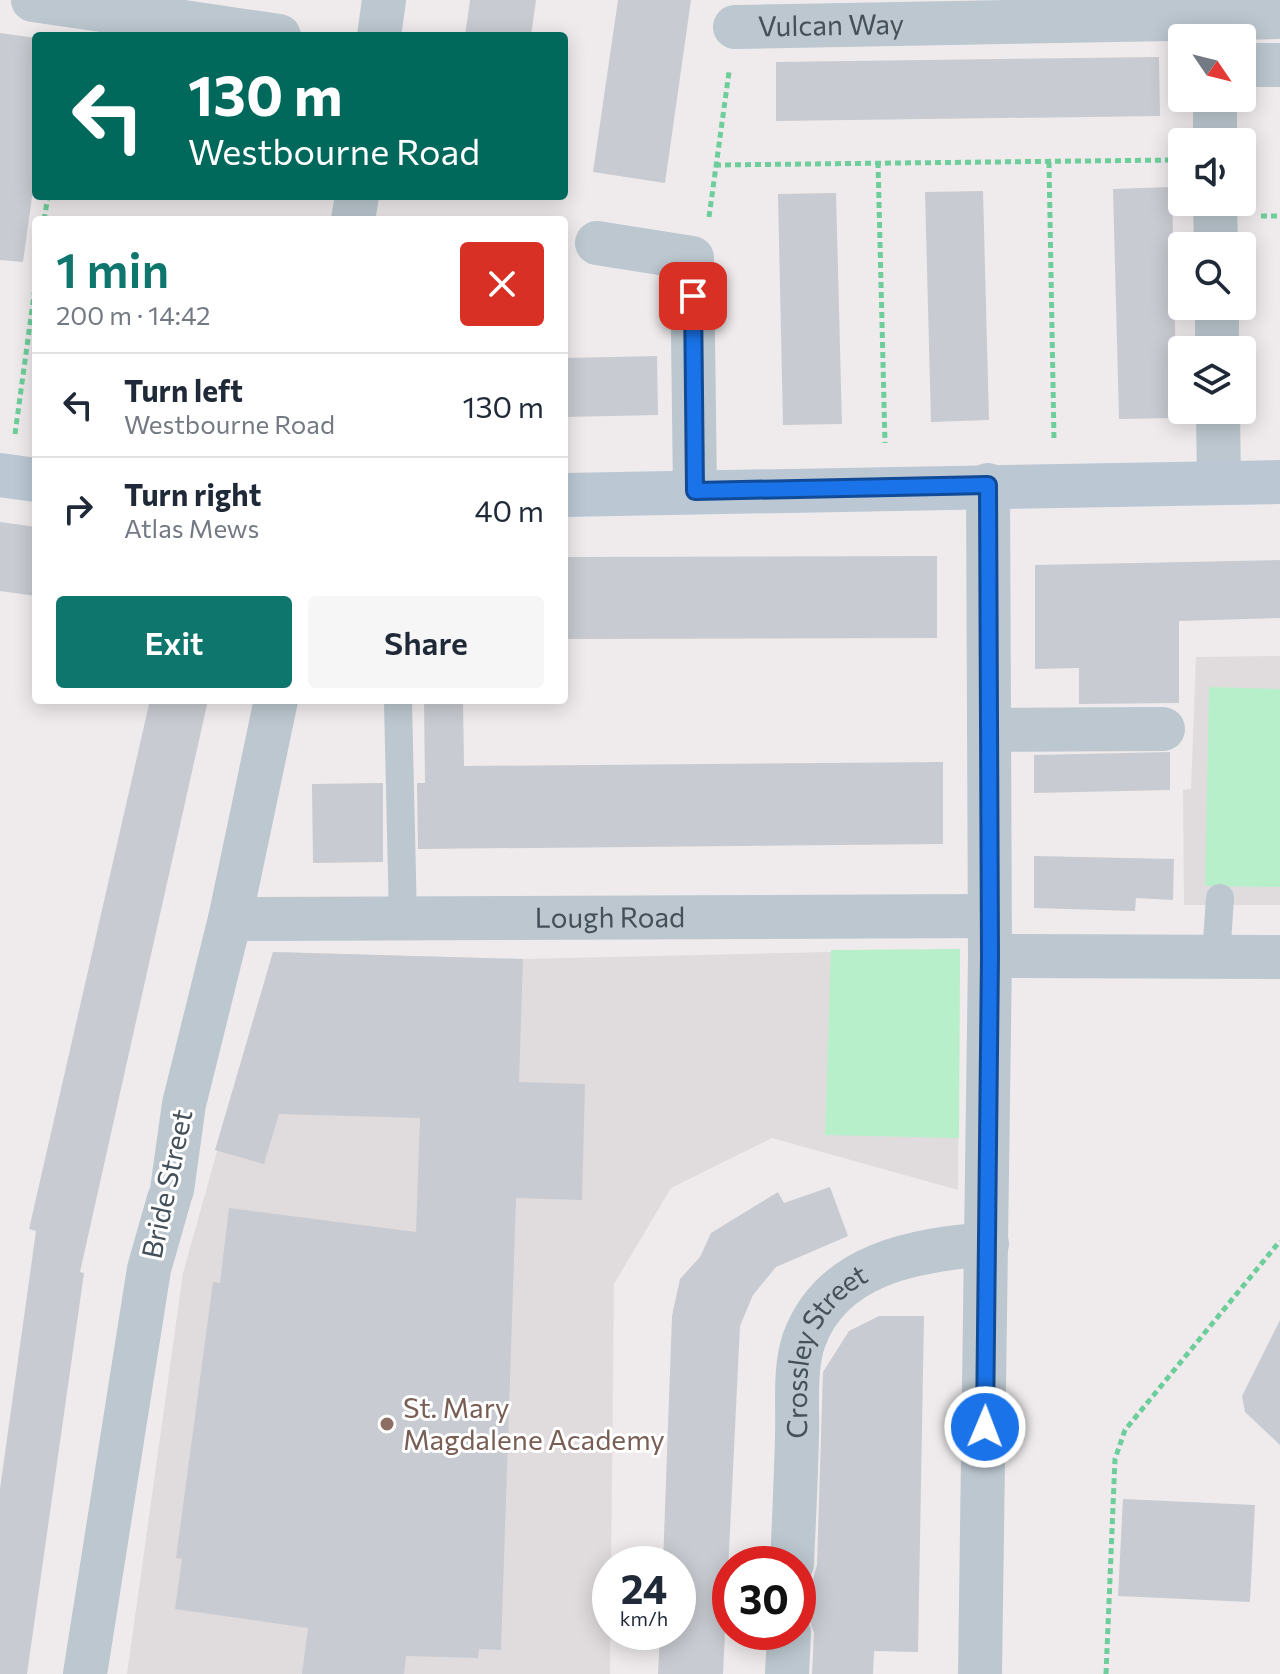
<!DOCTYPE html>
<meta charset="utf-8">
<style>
body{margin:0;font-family:Commissioner,sans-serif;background:#f6f6f7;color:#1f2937;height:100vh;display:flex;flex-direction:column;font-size:30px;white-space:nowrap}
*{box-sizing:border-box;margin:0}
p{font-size:26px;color:#747a83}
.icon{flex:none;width:44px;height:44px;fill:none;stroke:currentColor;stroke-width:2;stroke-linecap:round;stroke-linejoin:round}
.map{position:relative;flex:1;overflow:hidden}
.drawer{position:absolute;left:32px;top:216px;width:536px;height:488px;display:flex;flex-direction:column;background:#fff;border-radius:8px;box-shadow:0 4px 20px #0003}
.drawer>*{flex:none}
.hud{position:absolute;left:32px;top:32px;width:536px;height:168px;border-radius:8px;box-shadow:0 4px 20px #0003;background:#00695c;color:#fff;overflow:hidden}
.needle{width:52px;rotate:125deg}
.controls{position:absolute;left:1168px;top:24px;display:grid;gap:16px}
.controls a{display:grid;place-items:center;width:88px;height:88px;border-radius:8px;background:#fff;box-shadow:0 4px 20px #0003;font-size:40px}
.speed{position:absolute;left:592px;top:1546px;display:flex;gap:16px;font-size:40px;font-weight:700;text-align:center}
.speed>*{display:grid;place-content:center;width:104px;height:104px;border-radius:50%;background:#fff;box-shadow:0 4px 20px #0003;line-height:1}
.speed small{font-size:20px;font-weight:400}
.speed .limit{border:12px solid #d22;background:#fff;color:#111}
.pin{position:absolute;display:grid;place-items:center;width:68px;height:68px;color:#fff;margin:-34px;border-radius:16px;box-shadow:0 4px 12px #0006}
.me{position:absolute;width:88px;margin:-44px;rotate:1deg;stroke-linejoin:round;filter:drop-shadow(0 0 6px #0008)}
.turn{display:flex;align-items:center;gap:28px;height:168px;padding:0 24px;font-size:36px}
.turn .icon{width:104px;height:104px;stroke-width:2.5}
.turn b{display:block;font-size:56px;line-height:68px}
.round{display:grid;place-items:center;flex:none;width:84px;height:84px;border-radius:8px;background:#f6f6f7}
.summary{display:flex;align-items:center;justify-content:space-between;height:136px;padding:0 24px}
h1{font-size:48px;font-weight:600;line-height:60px;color:#0f766e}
.cta{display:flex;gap:16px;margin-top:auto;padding:16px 24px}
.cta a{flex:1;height:92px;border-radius:8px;background:#0f766e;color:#fff;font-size:32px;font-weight:600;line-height:92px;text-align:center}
.cta a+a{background:#f6f6f7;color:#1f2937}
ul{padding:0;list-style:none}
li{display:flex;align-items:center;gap:24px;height:104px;padding:0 24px;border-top:2px solid #e0e1e3}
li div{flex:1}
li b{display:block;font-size:30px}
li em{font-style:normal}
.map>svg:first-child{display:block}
</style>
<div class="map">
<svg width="1280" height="1674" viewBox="0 0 1280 1674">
<rect width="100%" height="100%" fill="#efebec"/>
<g fill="#e0dcde">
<polygon points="1280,656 1280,905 1184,905 1183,790 1191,789 1196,657"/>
<polygon points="960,949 958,1190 772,1138 671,1188 614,1284 610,1674 127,1674 183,1273 273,952 523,959"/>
</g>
<g fill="#b7efca">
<polygon points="1209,687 1280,689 1280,887 1205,886"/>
<polygon points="960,949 959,1138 825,1135 831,950"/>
</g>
<g fill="#c8cbd1">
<polygon points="470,0 536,0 531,36 465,36"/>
<polygon points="618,0 691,0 665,183 593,172"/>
<polygon points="0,33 36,38 36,168 23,262 0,260"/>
<polygon points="1159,57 1160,116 776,121 776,62"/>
<polygon points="1172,187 1177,418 1119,419 1113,189"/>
<polygon points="983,191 989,420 931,422 925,192"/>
<polygon points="836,193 842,424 783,425 778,194"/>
<polygon points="657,356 658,415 564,417 564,358"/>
<polygon points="0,522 36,527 36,596 0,591"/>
<polygon points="937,556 937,638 564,639 564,557"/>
<polygon points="1280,560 1280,618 1179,621 1179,703 1079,704 1079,668 1035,669 1035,565"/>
<polygon points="150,700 208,700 80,1272 84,1273 27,1674 0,1674 0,1489 36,1231 29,1229"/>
<polygon points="424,700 463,700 464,766 943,762 943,844 418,849 417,783 425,783"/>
<polygon points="1170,752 1170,790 1034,793 1034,755"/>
<polygon points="383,783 383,862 313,863 312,784"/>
<polygon points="1034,856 1174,859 1173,900 1136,898 1135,911 1034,908"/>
<polygon points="273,952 523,959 519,1082 585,1084 582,1200 516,1198 501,1650 479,1649 478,1658 406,1656 404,1674 302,1674 308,1628 175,1609 182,1559 176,1558 213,1282 220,1283 229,1208 416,1232 420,1118 279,1114 264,1164 215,1150"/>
<polygon points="830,1187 848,1236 776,1267 753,1295 740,1326 723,1674 658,1674 660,1632 678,1632 678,1564 663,1564 672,1316 680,1279 700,1257 711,1233 778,1192 784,1203"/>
<polygon points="879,1316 924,1316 918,1652 874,1651 873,1674 812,1674 814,1633 809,1618 810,1590 817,1565 823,1372 849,1331"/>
<polygon points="1280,1320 1280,1445 1245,1412 1242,1396"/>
<polygon points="1123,1499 1255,1505 1250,1602 1118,1596"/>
</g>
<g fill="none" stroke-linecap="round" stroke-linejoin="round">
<g stroke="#6ece9b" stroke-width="5" stroke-dasharray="6 4" stroke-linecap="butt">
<polyline points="878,162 885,443"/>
<polyline points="1049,162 1054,440"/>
<polyline points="715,165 1173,160"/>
<polyline points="1261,216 1280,216"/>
<polyline points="709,217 729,72"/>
<polyline points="44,220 48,196"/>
<polyline points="15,434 36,280"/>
<polyline points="1106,1674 1115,1459 1125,1430 1280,1241"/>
</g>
<g stroke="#bcc7cf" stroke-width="28">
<polyline points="398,703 403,918"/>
<polyline points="1216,957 1220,898"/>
</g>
<g stroke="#bcc7cf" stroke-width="44">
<polyline points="33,0 279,36"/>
<path id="s1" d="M735,27L1280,17"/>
<polyline points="379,36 384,0"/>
<polyline points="1242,65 1280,65"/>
<polyline points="1215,98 1215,142"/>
<polyline points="1215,202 1216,246"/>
<polyline points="353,220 357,196"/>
<polyline points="597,243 692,258 695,491"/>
<polyline points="1217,306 1217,350"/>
<polyline points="1218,410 1219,483"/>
<polyline points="989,730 1163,729"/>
<path id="s2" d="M230,919L989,916"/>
<polyline points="990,956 1280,957"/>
<polyline points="172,1190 184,1104 230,919 276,700"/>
<path id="s3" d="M792,1564C794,1521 796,1479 797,1436C798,1406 794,1369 804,1340C832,1263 916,1250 987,1244"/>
<polyline points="85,1674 149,1269 169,1199"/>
<polyline points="787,1674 789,1632"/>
<polyline points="980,1674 990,956 988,485"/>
</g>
<g stroke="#bbc8d4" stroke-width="44">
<polyline points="0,475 36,480"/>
<polyline points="564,495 1280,482"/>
</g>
</g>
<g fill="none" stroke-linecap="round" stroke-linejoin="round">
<defs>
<polyline id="route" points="693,296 695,491 988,485 990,956 985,1427"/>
</defs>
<use href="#route" stroke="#114b97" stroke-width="20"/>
<use href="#route" stroke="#1a73e8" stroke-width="14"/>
</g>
<circle fill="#8d6e63" stroke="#fff" stroke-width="3" cx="387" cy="1424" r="8"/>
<g text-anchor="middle" stroke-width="6" stroke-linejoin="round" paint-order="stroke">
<g font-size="28" fill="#44505a" stroke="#fff">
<text dy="10" stroke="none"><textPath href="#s1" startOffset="96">Vulcan Way</textPath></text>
<text dy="10" stroke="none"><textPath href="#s2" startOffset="380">Lough Road</textPath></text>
<text transform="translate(167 1184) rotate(-78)" y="10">Bride Street</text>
<text dy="10" stroke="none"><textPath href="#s3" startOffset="222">Crossley Street</textPath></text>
</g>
<g font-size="28" fill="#785e54" stroke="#fff" text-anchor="start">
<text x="403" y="1418">St. Mary<tspan x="403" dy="32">Magdalene Academy</tspan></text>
</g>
</g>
</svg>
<div class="controls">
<a><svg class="needle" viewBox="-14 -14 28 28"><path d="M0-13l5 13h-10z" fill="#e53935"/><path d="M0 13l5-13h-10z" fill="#747a83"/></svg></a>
<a><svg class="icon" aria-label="sound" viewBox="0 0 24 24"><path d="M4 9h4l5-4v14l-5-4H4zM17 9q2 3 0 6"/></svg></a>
<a><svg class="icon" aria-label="search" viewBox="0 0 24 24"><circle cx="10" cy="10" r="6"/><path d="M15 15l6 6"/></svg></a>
<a><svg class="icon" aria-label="layers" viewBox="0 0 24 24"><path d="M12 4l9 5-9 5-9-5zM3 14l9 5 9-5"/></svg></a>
</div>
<div class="speed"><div>24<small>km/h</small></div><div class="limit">30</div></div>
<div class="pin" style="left:693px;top:296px;background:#d93025"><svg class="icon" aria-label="arrive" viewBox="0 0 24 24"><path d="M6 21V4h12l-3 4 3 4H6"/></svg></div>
<svg class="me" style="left:985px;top:1427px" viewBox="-20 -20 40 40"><circle r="17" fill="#1a73e8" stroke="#fff" stroke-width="3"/><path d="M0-11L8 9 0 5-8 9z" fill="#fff"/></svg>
<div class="hud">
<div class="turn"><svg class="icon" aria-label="left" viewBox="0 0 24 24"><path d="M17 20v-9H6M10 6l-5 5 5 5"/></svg><div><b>130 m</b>Westbourne Road</div></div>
</div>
<section class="drawer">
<div class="summary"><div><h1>1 min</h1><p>200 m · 14:42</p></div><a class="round" style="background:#d93025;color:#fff"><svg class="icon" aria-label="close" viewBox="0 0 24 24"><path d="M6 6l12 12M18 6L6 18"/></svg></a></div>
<ul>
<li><svg class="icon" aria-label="left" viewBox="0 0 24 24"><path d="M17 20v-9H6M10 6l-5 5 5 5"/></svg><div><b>Turn left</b><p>Westbourne Road</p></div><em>130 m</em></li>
<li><svg class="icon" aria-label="right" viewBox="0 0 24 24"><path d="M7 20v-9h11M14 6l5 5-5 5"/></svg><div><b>Turn right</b><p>Atlas Mews</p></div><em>40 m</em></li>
</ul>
<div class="cta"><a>Exit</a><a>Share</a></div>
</section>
</div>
